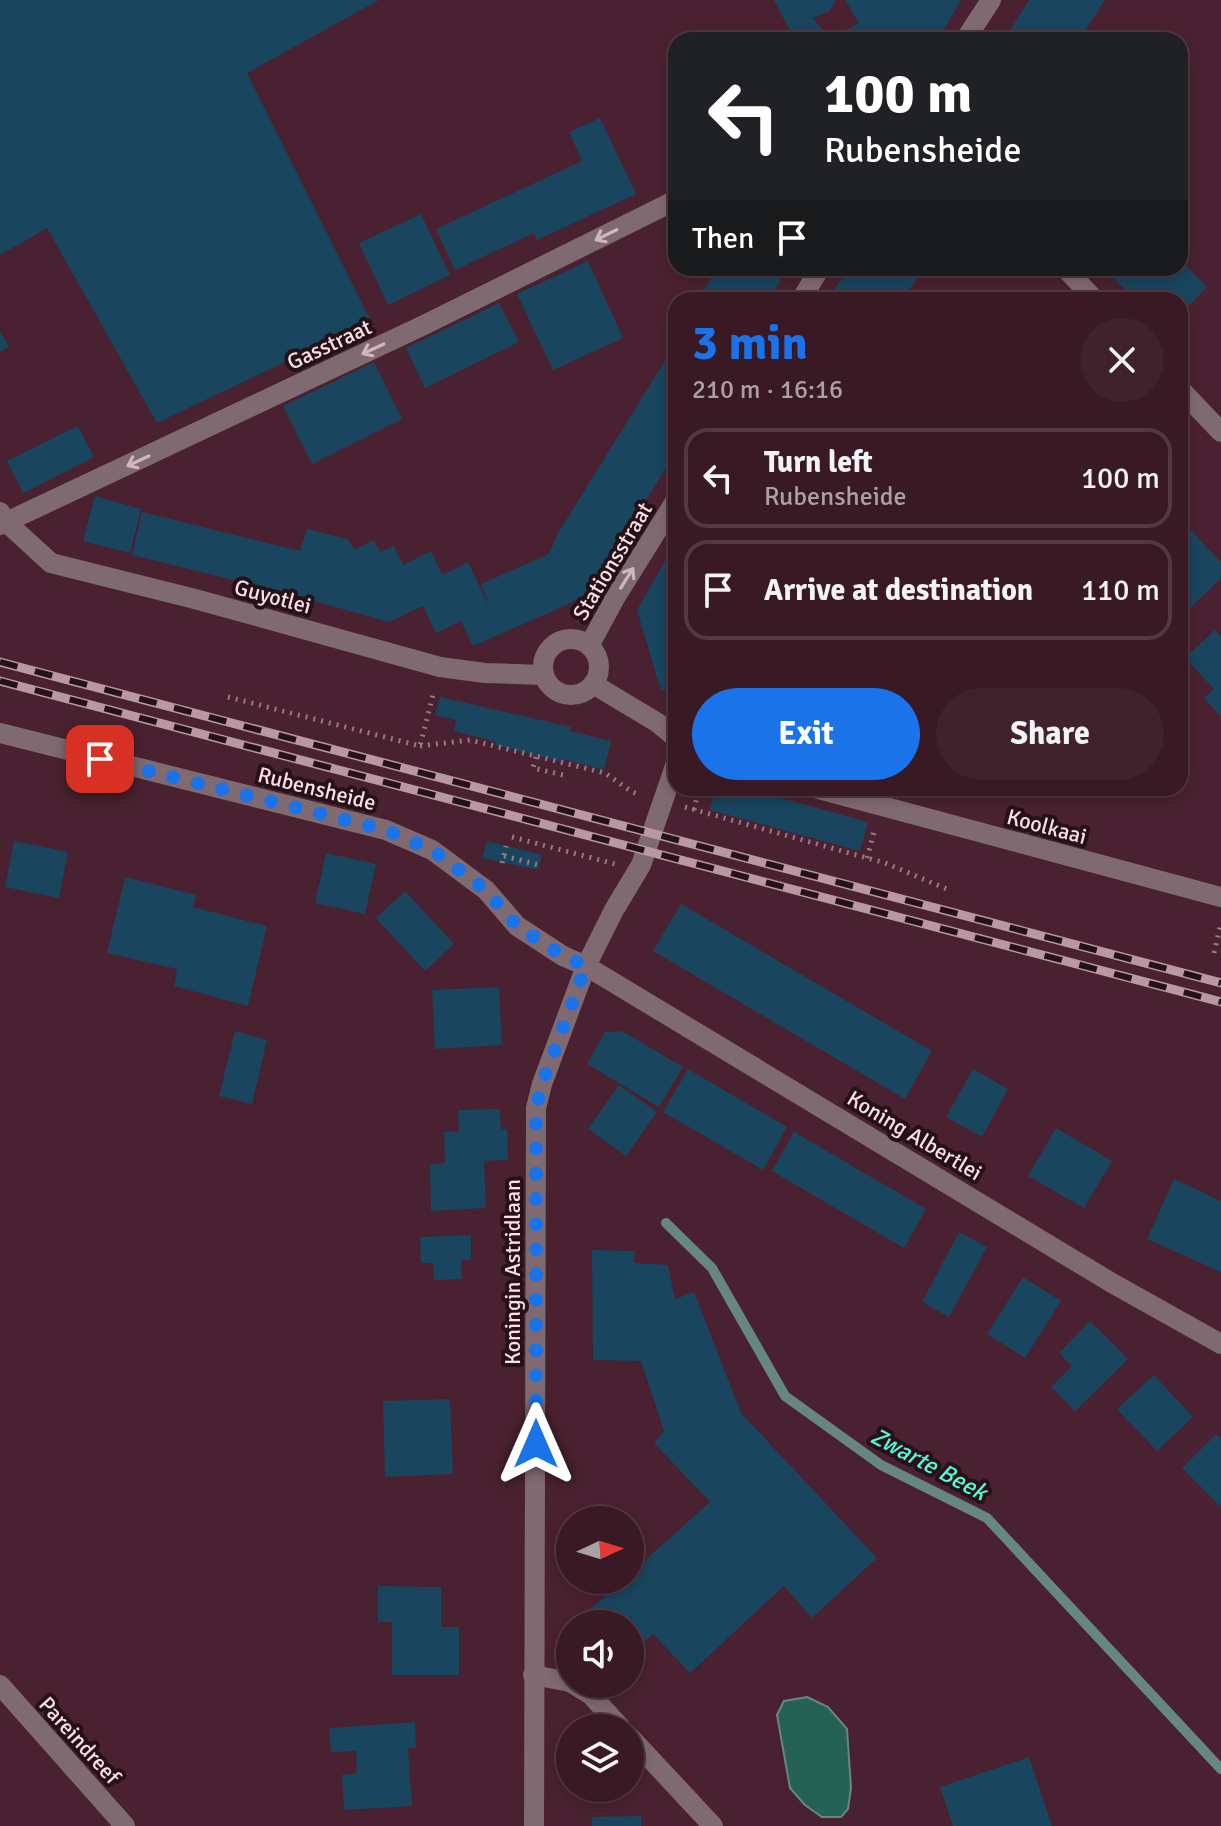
<!DOCTYPE html>
<meta charset="utf-8">
<style>
body{margin:0;font-family:Signika,sans-serif;background:#3f222c;color:#f1f3f6;height:100vh;display:flex;flex-direction:column;font-size:30px;white-space:nowrap}
*{box-sizing:border-box;margin:0}
p{font-size:26px;color:#aba0a6}
.icon{flex:none;width:44px;height:44px;fill:none;stroke:currentColor;stroke-width:2;stroke-linecap:round;stroke-linejoin:round}
.map{position:relative;flex:1;overflow:hidden}
.drawer{position:absolute;left:668px;top:292px;width:520px;height:504px;display:flex;flex-direction:column;background:#381924;border-radius:24px;box-shadow:0 4px 12px #0003,0 0 0 2px #523841}
.drawer>*{flex:none}
.guide{position:absolute;left:668px;top:32px;width:520px;height:244px;border-radius:24px;box-shadow:0 4px 12px #0003,0 0 0 2px #523841;background:#202124;color:#fff;overflow:hidden}
.needle{width:52px;rotate:86deg}
.controls{position:absolute;left:556px;top:1506px;display:grid;gap:16px}
.controls a{display:grid;place-items:center;width:88px;height:88px;border-radius:50%;background:#381924;box-shadow:0 4px 12px #0003,0 0 0 2px #523841;font-size:40px}
.pin{position:absolute;display:grid;place-items:center;width:68px;height:68px;color:#fff;margin:-34px;border-radius:16px;box-shadow:0 4px 12px #0006}
.me{position:absolute;width:88px;margin:-44px;rotate:0deg;stroke-linejoin:round;filter:drop-shadow(0 0 6px #0008)}
.turn{display:flex;align-items:center;gap:28px;height:168px;padding:0 24px;font-size:36px}
.turn .icon{width:104px;height:104px;stroke-width:2.5}
.turn b{display:block;font-size:56px;line-height:68px}
.then{display:flex;align-items:center;height:76px;padding:0 24px;background:#0003;gap:16px;font-size:30px}
.round{display:grid;place-items:center;flex:none;width:84px;height:84px;border-radius:42px;background:#3f222c}
.head{display:flex;align-items:center;justify-content:space-between;height:136px;padding:0 24px}
h1{font-size:48px;font-weight:700;line-height:60px;color:#1a73e8}
.cta{display:flex;gap:16px;margin-top:auto;padding:16px 24px}
.cta a{flex:1;height:92px;border-radius:48px;background:#1a73e8;color:#fff;font-size:32px;font-weight:700;line-height:92px;text-align:center}
.cta a+a{background:#3f222c;color:#f1f3f6}
ul{padding:0;list-style:none}
li{display:flex;align-items:center;gap:24px;height:100px;margin:0 16px 12px;padding:0 8px;border:4px solid #523841;border-radius:24px}
li div{flex:1}
li b{display:block;font-size:30px}
li em{font-style:normal}
.map>svg:first-child{display:block}
</style>
<div class="map">
<svg width="1221" height="1826" viewBox="0 0 1221 1826">
<rect width="100%" height="100%" fill="#4a2130"/>
<polygon fill="#256155" stroke="#668781" stroke-width="2" points="807,1697 828,1707 847,1729 851,1788 848,1809 841,1817 822,1817 805,1805 790,1788 777,1715 784,1701"/>
<g fill="none" stroke-linecap="round" stroke-linejoin="round">
<polyline stroke="#668781" stroke-width="10" points="666,1223 712,1268 785,1396 881,1465 987,1518 1221,1769"/>
</g>
<g fill="#19455e">
<polygon points="0,0 379,0 247,73 371,321 157,423 47,228 0,255"/>
<polygon points="774,0 836,0 829,11 813,18 830,39 859,23 845,0 961,0 938,40 795,40"/>
<polygon points="1029,0 1105,0 1079,40 1004,40"/>
<polygon points="600,118 636,194 537,240 534,233 455,270 436,229 582,161 569,132"/>
<polygon points="421,214 450,275 388,305 359,243"/>
<polygon points="1180,260 1207,287 1180,315 1180,300 1136,300 1103,268 1180,268"/>
<polygon points="588,261 623,338 553,370 517,294"/>
<polygon points="717,268 730,268 735,273 738,268 788,268 769,300 698,300"/>
<polygon points="850,268 926,268 901,300 826,300"/>
<polygon points="499,303 519,342 425,388 406,348"/>
<polygon points="0,331 9,347 0,352"/>
<polygon points="676,343 676,452 589,591 571,603 473,646 461,621 436,633 423,606 389,622 289,594 132,555 142,512 300,551 307,529 348,539 354,550 374,540 380,552 394,546 403,565 431,551 442,575 468,562 490,608 481,584 549,554 558,533"/>
<polygon points="374,362 402,419 312,464 283,406"/>
<polygon points="78,426 94,457 23,493 7,461"/>
<polygon points="95,496 141,509 130,553 83,541"/>
<polygon points="1180,519 1221,562 1221,578 1184,614 1180,610"/>
<polygon points="676,542 676,685 661,691 637,610"/>
<polygon points="1215,630 1221,636 1221,716 1204,698 1214,689 1185,658"/>
<polygon points="440,697 571,727 570,731 611,741 604,770 563,759 562,762 495,745 496,742 454,731 456,720 435,715"/>
<polygon points="716,788 745,788 868,822 860,851 710,810"/>
<polygon points="897,788 935,788 932,799"/>
<polygon points="14,841 68,852 59,898 5,887"/>
<polygon points="487,841 542,855 538,870 482,858"/>
<polygon points="326,853 376,864 365,914 315,903"/>
<polygon points="125,877 196,895 193,907 267,926 248,1006 174,986 177,969 107,953"/>
<polygon points="405,891 454,944 425,971 376,918"/>
<polygon points="681,904 932,1051 905,1099 653,951"/>
<polygon points="499,987 502,1045 435,1049 432,990"/>
<polygon points="235,1031 267,1040 252,1104 219,1096"/>
<polygon points="622,1031 683,1067 659,1107 587,1064 605,1032"/>
<polygon points="688,1069 787,1127 763,1170 663,1112"/>
<polygon points="973,1069 1008,1089 982,1137 946,1117"/>
<polygon points="619,1085 657,1112 626,1156 588,1129"/>
<polygon points="500,1109 501,1129 507,1129 508,1160 484,1161 486,1208 431,1211 430,1164 445,1163 444,1132 459,1131 458,1110"/>
<polygon points="1056,1128 1112,1161 1084,1208 1028,1176"/>
<polygon points="794,1132 926,1209 904,1248 772,1171"/>
<polygon points="1174,1179 1221,1201 1221,1272 1147,1239"/>
<polygon points="959,1232 987,1247 949,1317 922,1302"/>
<polygon points="471,1235 471,1260 461,1260 462,1279 434,1280 433,1263 421,1263 420,1237"/>
<polygon points="592,1250 635,1251 634,1263 668,1265 675,1299 694,1292 741,1413 877,1558 812,1618 784,1586 690,1673 653,1634 630,1655 630,1624 593,1624 585,1614 623,1580 630,1580 630,1574 710,1502 654,1443 664,1431 641,1361 593,1360"/>
<polygon points="1023,1277 1061,1301 1025,1358 987,1334"/>
<polygon points="1090,1321 1128,1359 1075,1411 1051,1387 1072,1366 1059,1353"/>
<polygon points="1154,1375 1193,1417 1157,1451 1117,1409"/>
<polygon points="450,1399 453,1474 385,1477 383,1401"/>
<polygon points="1216,1434 1221,1439 1221,1507 1182,1468"/>
<polygon points="378,1586 441,1587 441,1627 459,1627 459,1675 392,1675 392,1622 378,1622"/>
<polygon points="415,1722 416,1748 408,1748 412,1806 344,1810 342,1775 357,1773 356,1751 331,1752 329,1728"/>
<polygon points="1029,1757 1052,1826 953,1826 940,1787"/>
<polygon points="641,1816 641,1826 592,1826 592,1817"/>
</g>
<g fill="none" stroke-linecap="round" stroke-linejoin="round">
<g stroke="#9c7884" stroke-width="5" stroke-dasharray="2 6" stroke-linecap="butt">
<polyline points="228,697 420,746 434,691"/>
<polyline points="420,746 470,740 605,773 632,792 641,795"/>
<polyline points="536,757 533,768 563,775"/>
<polyline points="685,807 885,863 947,889"/>
<polyline points="694,810 699,788"/>
<polyline points="512,837 615,864"/>
<polyline points="504,856 539,865"/>
<polyline points="867,858 875,828"/>
<polyline points="502,863 506,846"/>
<polyline points="1214,953 1221,923"/>
</g>
<g stroke="#806a71" stroke-width="20">
<polyline points="965,40 991,0"/>
<polyline points="1065,268 1095,300"/>
<polyline points="801,300 820,268"/>
<polyline points="1180,389 1221,432"/>
<polyline points="0,512 6,522 51,563 195,599 440,667 485,673 544,675"/>
<polyline points="0,525 424,325 676,200"/>
<circle cx="571" cy="667" r="28"/>
<polyline points="589,646 615,598 676,500"/>
<polyline points="593,684 658,723 676,738"/>
<polyline points="0,733 386,830 432,850 486,890 517,926 563,956 586,966 1112,1283 1221,1344"/>
<polyline points="815,788 1221,897"/>
<polyline points="533,1675 570,1682"/>
<polyline points="573,1684 591,1695 621,1728"/>
<polyline points="0,1685 125,1826"/>
<polyline points="630,1737 713,1826"/>
<polyline points="534,1826 536,1108 542,1084 586,966 614,910 641,865 676,763"/>
</g>
<defs>
<g id="rail">
<polyline points="0,662 1221,983"/>
<polyline points="0,681 1221,1002"/>
</g>
</defs>
<use href="#rail" stroke="#b998a3" stroke-width="9"/>
<use href="#rail" stroke="#251218" stroke-width="6" stroke-dasharray="18" stroke-linecap="butt"/>
</g>
<defs><path id="oneway-shaft" d="M-6 0H5M1.5-3L5.5 0L1.5 3" fill="none" stroke-width="1.6" stroke-linecap="round" stroke-linejoin="round" transform="scale(2)"/></defs>
<g stroke="#d1b6be">
<use href="#oneway-shaft" transform="translate(606 235) rotate(154)"/>
<use href="#oneway-shaft" transform="translate(373 349) rotate(155)"/>
<use href="#oneway-shaft" transform="translate(138 461) rotate(155)"/>
<use href="#oneway-shaft" transform="translate(627 578) rotate(-58)"/>
</g>
<g fill="none" stroke-linecap="round" stroke-linejoin="round">
<polyline stroke="#1a73e8" stroke-width="14" stroke-dasharray="0 25.2" points="100,759 386,830 432,850 486,890 517,926 563,956 586,966 542,1084 536,1108 536,1444"/>
</g>
<g text-anchor="middle" stroke-width="8" stroke-linejoin="round" paint-order="stroke">
<g font-size="22" fill="#fcdfe8" stroke="#251218">
<text transform="translate(329 344) rotate(-25)" y="8">Gasstraat</text>
<text transform="translate(612 561) rotate(-59)" y="8">Stationsstraat</text>
<text transform="translate(273 596) rotate(15)" y="8">Guyotlei</text>
<text transform="translate(317 788) rotate(14)" y="8">Rubensheide</text>
<text transform="translate(1047 826) rotate(15)" y="8">Koolkaai</text>
<text transform="translate(915 1135) rotate(31)" y="8">Koning Albertlei</text>
<text transform="translate(512 1272) rotate(-90)" y="8">Koningin Astridlaan</text>
<text transform="translate(80 1740) rotate(48)" y="8">Pareindreef</text>
</g>
<g font-size="24" font-style="italic" fill="#59f6d8" stroke="#251218">
<text transform="translate(929 1464) rotate(28)" y="8">Zwarte Beek</text>
</g>
</g>
</svg>
<div class="controls">
<a><svg class="needle" viewBox="-14 -14 28 28"><path d="M0-13l5 13h-10z" fill="#e53935"/><path d="M0 13l5-13h-10z" fill="#aba0a6"/></svg></a>
<a><svg class="icon" aria-label="sound" viewBox="0 0 24 24"><path d="M4 9h4l5-4v14l-5-4H4zM17 9q2 3 0 6"/></svg></a>
<a><svg class="icon" aria-label="layers" viewBox="0 0 24 24"><path d="M12 4l9 5-9 5-9-5zM3 14l9 5 9-5"/></svg></a>
</div>
<div class="pin" style="left:100px;top:759px;background:#d93025"><svg class="icon" aria-label="arrive" viewBox="0 0 24 24"><path d="M6 21V4h12l-3 4 3 4H6"/></svg></div>
<svg class="me" style="left:536px;top:1444px" viewBox="-20 -20 40 40"><path d="M0-17L14 15 0 8-14 15z" fill="#1a73e8" stroke="#fff" stroke-width="4"/></svg>
<div class="guide">
<div class="turn"><svg class="icon" aria-label="left" viewBox="0 0 24 24"><path d="M17 20v-9H6M10 6l-5 5 5 5"/></svg><div><b>100 m</b>Rubensheide</div></div>
<div class="then">Then<svg class="icon" aria-label="arrive" viewBox="0 0 24 24"><path d="M6 21V4h12l-3 4 3 4H6"/></svg></div>
</div>
<section class="drawer">
<div class="head"><div><h1>3 min</h1><p>210 m · 16:16</p></div><a class="round"><svg class="icon" aria-label="close" viewBox="0 0 24 24"><path d="M6 6l12 12M18 6L6 18"/></svg></a></div>
<ul>
<li><svg class="icon" aria-label="left" viewBox="0 0 24 24"><path d="M17 20v-9H6M10 6l-5 5 5 5"/></svg><div><b>Turn left</b><p>Rubensheide</p></div><em>100 m</em></li>
<li><svg class="icon" aria-label="arrive" viewBox="0 0 24 24"><path d="M6 21V4h12l-3 4 3 4H6"/></svg><div><b>Arrive at destination</b></div><em>110 m</em></li>
</ul>
<div class="cta"><a>Exit</a><a>Share</a></div>
</section>
</div>
